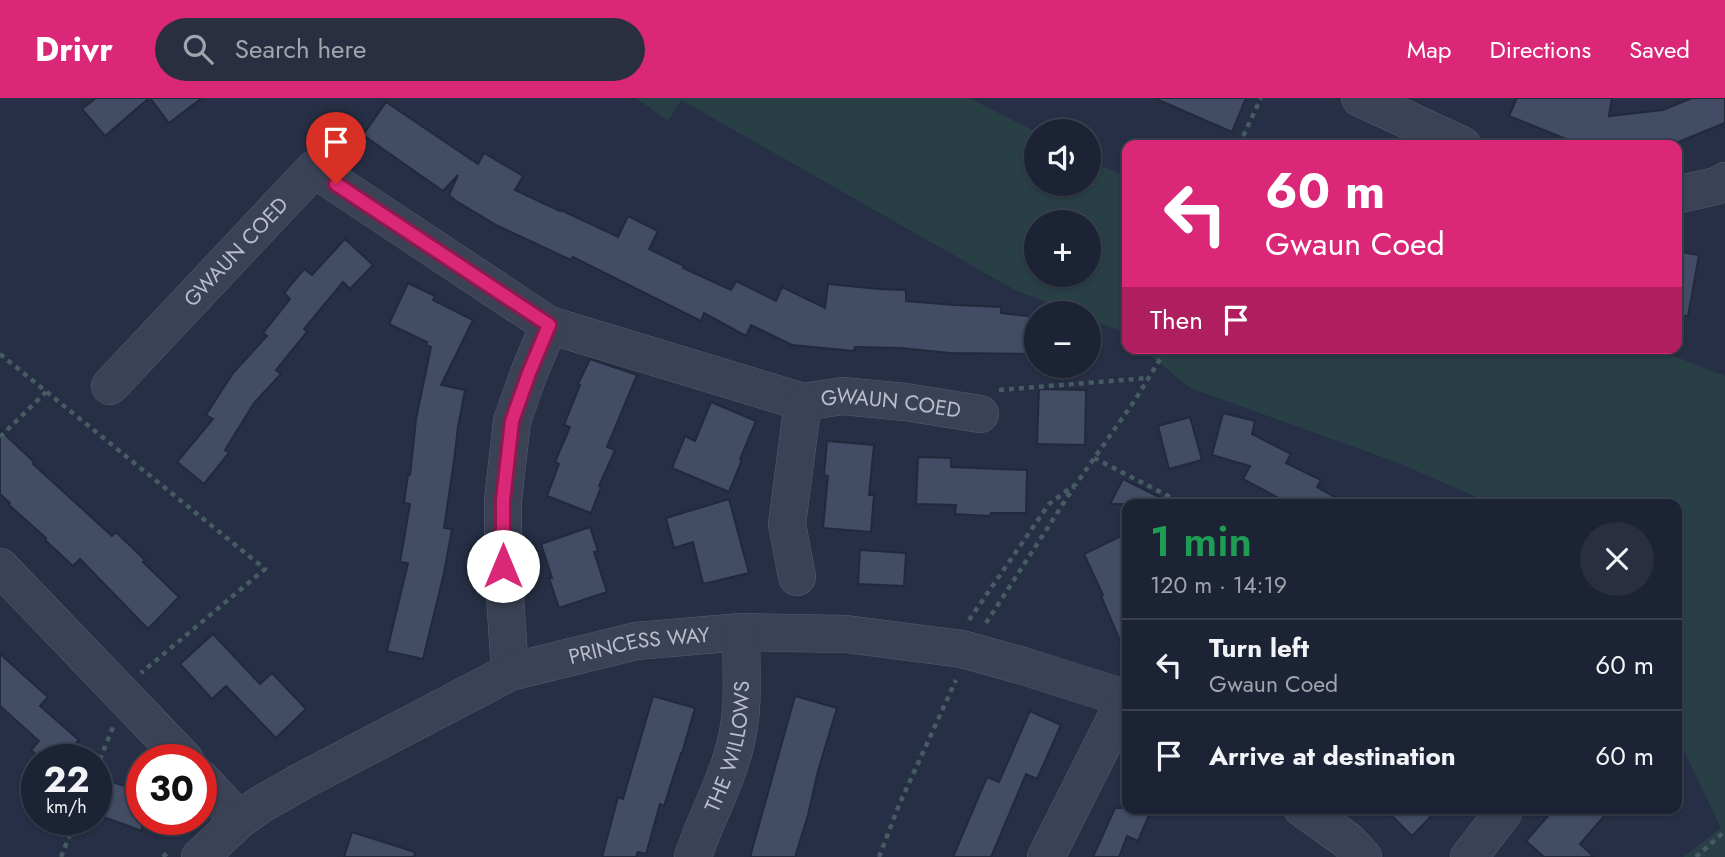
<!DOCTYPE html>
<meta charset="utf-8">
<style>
body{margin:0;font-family:Jost,sans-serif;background:#292f40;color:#f1f3f6;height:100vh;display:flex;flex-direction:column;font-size:26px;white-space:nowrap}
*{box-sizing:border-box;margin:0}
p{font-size:23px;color:#a0a4ac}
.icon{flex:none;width:38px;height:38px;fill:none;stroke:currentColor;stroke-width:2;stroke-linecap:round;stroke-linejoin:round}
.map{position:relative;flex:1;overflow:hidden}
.sheet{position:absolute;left:1122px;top:401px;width:560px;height:315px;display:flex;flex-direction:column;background:#1c2334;border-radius:14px;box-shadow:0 2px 5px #0004,0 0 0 2px #3a404f}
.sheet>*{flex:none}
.banner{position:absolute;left:1122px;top:42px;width:560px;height:214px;border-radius:14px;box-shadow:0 2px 5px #0004,0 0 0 2px #3a404f;background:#db2777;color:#fff;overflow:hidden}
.tools{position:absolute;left:1024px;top:21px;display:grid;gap:14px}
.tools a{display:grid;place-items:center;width:77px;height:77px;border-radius:50%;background:#1c2334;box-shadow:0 2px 5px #0004,0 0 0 2px #3a404f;font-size:35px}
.speed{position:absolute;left:21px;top:646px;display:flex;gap:14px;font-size:35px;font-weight:700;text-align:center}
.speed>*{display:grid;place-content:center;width:91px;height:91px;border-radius:50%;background:#1c2334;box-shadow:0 2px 5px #0004,0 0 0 2px #3a404f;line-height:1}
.speed small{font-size:18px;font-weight:400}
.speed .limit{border:10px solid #d22;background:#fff;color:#111}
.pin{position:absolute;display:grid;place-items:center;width:60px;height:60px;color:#fff;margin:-72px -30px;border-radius:50% 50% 50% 0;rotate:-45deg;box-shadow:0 0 7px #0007}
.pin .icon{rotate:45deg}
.me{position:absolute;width:77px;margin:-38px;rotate:0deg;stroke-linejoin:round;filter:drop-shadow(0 0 5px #0008)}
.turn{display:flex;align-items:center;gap:24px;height:147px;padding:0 28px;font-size:32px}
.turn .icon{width:91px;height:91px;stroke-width:2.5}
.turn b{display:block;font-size:49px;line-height:60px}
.then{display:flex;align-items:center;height:66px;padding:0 28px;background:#0003;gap:14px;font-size:26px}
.round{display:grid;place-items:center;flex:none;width:74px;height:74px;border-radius:37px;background:#292f40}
.summary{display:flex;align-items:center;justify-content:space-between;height:119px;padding:0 28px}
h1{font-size:42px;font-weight:600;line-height:52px;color:#1e9e55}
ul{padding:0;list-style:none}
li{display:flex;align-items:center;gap:21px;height:91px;padding:0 28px;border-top:2px solid #3a404f}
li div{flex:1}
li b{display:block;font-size:26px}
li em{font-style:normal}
header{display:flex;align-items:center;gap:42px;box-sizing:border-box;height:98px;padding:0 35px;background:#db2777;color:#fff}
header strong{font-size:33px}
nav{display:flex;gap:38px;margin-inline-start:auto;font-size:24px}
.search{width:490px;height:63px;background:#292f40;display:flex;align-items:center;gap:18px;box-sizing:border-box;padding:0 24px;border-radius:38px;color:#a0a4ac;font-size:26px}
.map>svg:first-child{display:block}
</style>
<header>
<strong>Drivr</strong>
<div class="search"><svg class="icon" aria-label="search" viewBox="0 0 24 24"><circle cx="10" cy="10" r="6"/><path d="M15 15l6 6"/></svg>Search here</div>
<nav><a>Map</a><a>Directions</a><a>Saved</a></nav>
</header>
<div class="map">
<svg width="1725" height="759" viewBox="0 0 1725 759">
<rect width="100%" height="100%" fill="#262f45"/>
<g fill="#283f46" fill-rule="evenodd">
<path d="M636,0H969L1036,34V86H1088L1089,61L1127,80V239L1118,232L1089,221L1088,215H1075L1015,192L681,2L668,23ZM1036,124H1088V177H1036Z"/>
<polygon points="1141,250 1653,250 1725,278 1725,759 1683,759 1721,730 1677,638 1676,406 1493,406 1396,364 1190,290"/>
</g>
<g fill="#434c65" stroke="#22293c" stroke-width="2">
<polygon points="96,0 149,0 105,38 82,11"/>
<polygon points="150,0 202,0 169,25"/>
<polygon points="1154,0 1246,0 1232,34"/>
<polygon points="1517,0 1612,0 1609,18 1663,12 1692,0 1725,0 1725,25 1671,47 1588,47 1576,45 1509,18"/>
<polygon points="386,4 478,66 484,55 523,78 515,92 560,113 561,112 618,139 628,118 658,133 649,151 684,168 683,170 731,192 736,183 776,203 782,189 825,210 828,186 879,191 906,192 906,203 955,207 1001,209 1001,215 1036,219 1036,256 950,255 900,250 855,249 854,253 792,247 751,227 746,238 704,215 701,223 573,159 571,162 498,128 456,103 449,97 458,77 443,93 363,37"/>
<polygon points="345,141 373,167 350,191 343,184 304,231 307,234 276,272 281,276 254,305 225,352 229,355 204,386 177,364 213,321 206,317 233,275 267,238 263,235 290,201 284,195 304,171 312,177"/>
<polygon points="1676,153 1699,157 1688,218 1676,217"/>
<polygon points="408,185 435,198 433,202 473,222 441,287 465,292 458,329 454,363 444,430 452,431 444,475 423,561 387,553 408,465 400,464 410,406 404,405 408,377 410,377 416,321 431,249 426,247 427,244 389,226"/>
<polygon points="590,261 637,277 607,349 615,352 599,388 601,389 591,415 547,398 559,366 555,364 570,329 564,327 580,287 578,286"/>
<polygon points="1039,291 1086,292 1085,347 1037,346"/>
<polygon points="711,304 756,323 740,361 742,362 729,394 672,370 685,338 695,343"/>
<polygon points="1223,315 1255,323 1252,336 1291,356 1286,365 1321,382 1317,389 1347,406 1274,406 1277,399 1243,381 1250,368 1212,357"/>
<polygon points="1190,319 1202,362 1169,371 1158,328"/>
<polygon points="0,332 34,364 33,366 112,438 116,434 145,462 143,464 179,499 148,531 80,461 73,468 45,442 46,440 9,407 10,405 0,396"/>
<polygon points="827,343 874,347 869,397 874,397 871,434 823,430 828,378 824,377"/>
<polygon points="918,359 951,360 951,369 1027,372 1026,415 991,415 990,418 955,416 956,407 916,406"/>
<polygon points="1123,381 1173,406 1110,406"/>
<polygon points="729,401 749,475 703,486 693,444 674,450 666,420"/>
<polygon points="590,429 598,453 594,454 607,494 559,510 549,480 552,480 541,446"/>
<polygon points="1127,435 1127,559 1101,498 1103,497 1084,456"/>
<polygon points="860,452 906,455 904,488 858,486"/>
<polygon points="213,536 260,586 272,575 306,611 276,640 226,588 212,601 180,566"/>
<polygon points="0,556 48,599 40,608 79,642 61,662 42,662 31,652 39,643 0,608"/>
<polygon points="653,598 695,610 682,655 681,655 664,708 660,706 646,756 638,754 636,759 602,759 618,699 623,701"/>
<polygon points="795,598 837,610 818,673 808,717 795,759 750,759"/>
<polygon points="1030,613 1061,627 1037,681 1026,676 991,759 953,759 987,679 999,684"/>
<polygon points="110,683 142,694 142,733 98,717"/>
<polygon points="1115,710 1152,710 1138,743 1127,738 1119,759 1093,759"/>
<polygon points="1384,710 1439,710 1412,738"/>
<polygon points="1555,710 1611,710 1580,746 1594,759 1544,759 1526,743"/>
<polygon points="352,734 415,754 414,759 344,759"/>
</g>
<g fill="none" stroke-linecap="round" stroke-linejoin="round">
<defs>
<g id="minor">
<polyline points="1360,0 1462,47"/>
<polyline points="1676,97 1716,88 1725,83"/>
<path id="s1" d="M110,288L314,71L549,227L803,304L843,298L905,304L980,316"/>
<polyline points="0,469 185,662"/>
<polyline points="797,479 787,426 803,304"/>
<polyline points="510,574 503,468 503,402 512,323 529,275 549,227"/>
<polyline points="201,681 239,722"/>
<polyline points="1302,710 1348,743 1363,759"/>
<path id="s2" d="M200,759L239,722L260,707L302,683L510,574L636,543L741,534L846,536L962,551L1023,568L1127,601"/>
<path id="s3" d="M693,759C705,721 726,686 735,648C745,611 741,572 741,534"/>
<polyline points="1046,759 1126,600"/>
<polyline points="1469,759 1503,715 1504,710"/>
</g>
</defs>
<use href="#minor" stroke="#575d6f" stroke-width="38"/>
<g stroke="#475c62" stroke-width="4.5" stroke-dasharray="5 5" stroke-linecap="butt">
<polyline points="1239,47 1261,0"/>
<polyline points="0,256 265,471 141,575"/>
<polyline points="999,292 1148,280"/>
<polyline points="0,339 46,294"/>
<polyline points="1094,360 1184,406"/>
<polyline points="969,522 1049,406 1076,386 1135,302 1167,250"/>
<polyline points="986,525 1074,389"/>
<polyline points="96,671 113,629"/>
<polyline points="61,759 76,721"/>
<polyline points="163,759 170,752"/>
<polyline points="879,759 899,707 956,582"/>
<polyline points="1696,759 1725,733"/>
</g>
<use href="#minor" stroke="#3b4255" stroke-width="37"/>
</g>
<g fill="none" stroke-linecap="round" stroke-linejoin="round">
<defs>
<polyline id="route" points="336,86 549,227 529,275 512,323 503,402 503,468"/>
</defs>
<use href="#route" stroke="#8e194d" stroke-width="18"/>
<use href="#route" stroke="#db2777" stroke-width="12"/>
</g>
<g text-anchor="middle" stroke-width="6" stroke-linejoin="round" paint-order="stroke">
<g font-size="21" fill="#b9bece" stroke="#1f273a">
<text dy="7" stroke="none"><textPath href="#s1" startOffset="184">GWAUN COED</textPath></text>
<text dy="7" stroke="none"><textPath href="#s1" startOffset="934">GWAUN COED</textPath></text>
<text dy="7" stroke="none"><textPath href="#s2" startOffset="495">PRINCESS WAY</textPath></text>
<text dy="7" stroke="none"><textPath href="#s3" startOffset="117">THE WILLOWS</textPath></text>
</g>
</g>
</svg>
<div class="tools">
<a><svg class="icon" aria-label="sound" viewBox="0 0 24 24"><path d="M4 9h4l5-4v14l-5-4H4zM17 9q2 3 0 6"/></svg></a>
<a>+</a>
<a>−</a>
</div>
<div class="speed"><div>22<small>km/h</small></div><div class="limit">30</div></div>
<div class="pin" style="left:336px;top:86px;background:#d93025"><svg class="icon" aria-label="arrive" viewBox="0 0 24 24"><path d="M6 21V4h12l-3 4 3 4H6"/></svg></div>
<svg class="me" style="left:503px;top:468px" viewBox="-20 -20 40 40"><circle r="19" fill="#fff"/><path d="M0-13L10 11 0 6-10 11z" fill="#db2777"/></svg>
<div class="banner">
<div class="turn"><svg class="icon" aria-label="left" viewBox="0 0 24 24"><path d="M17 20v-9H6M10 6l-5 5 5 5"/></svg><div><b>60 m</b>Gwaun Coed</div></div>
<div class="then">Then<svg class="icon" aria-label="arrive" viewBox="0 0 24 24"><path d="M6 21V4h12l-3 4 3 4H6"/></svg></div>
</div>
<section class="sheet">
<div class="summary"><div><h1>1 min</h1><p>120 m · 14:19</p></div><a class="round"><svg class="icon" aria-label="close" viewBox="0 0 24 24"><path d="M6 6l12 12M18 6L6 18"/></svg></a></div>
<ul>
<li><svg class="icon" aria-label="left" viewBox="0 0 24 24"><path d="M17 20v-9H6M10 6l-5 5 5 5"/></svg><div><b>Turn left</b><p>Gwaun Coed</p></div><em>60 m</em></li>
<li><svg class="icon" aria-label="arrive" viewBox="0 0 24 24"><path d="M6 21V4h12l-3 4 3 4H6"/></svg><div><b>Arrive at destination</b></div><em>60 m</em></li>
</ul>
</section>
</div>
